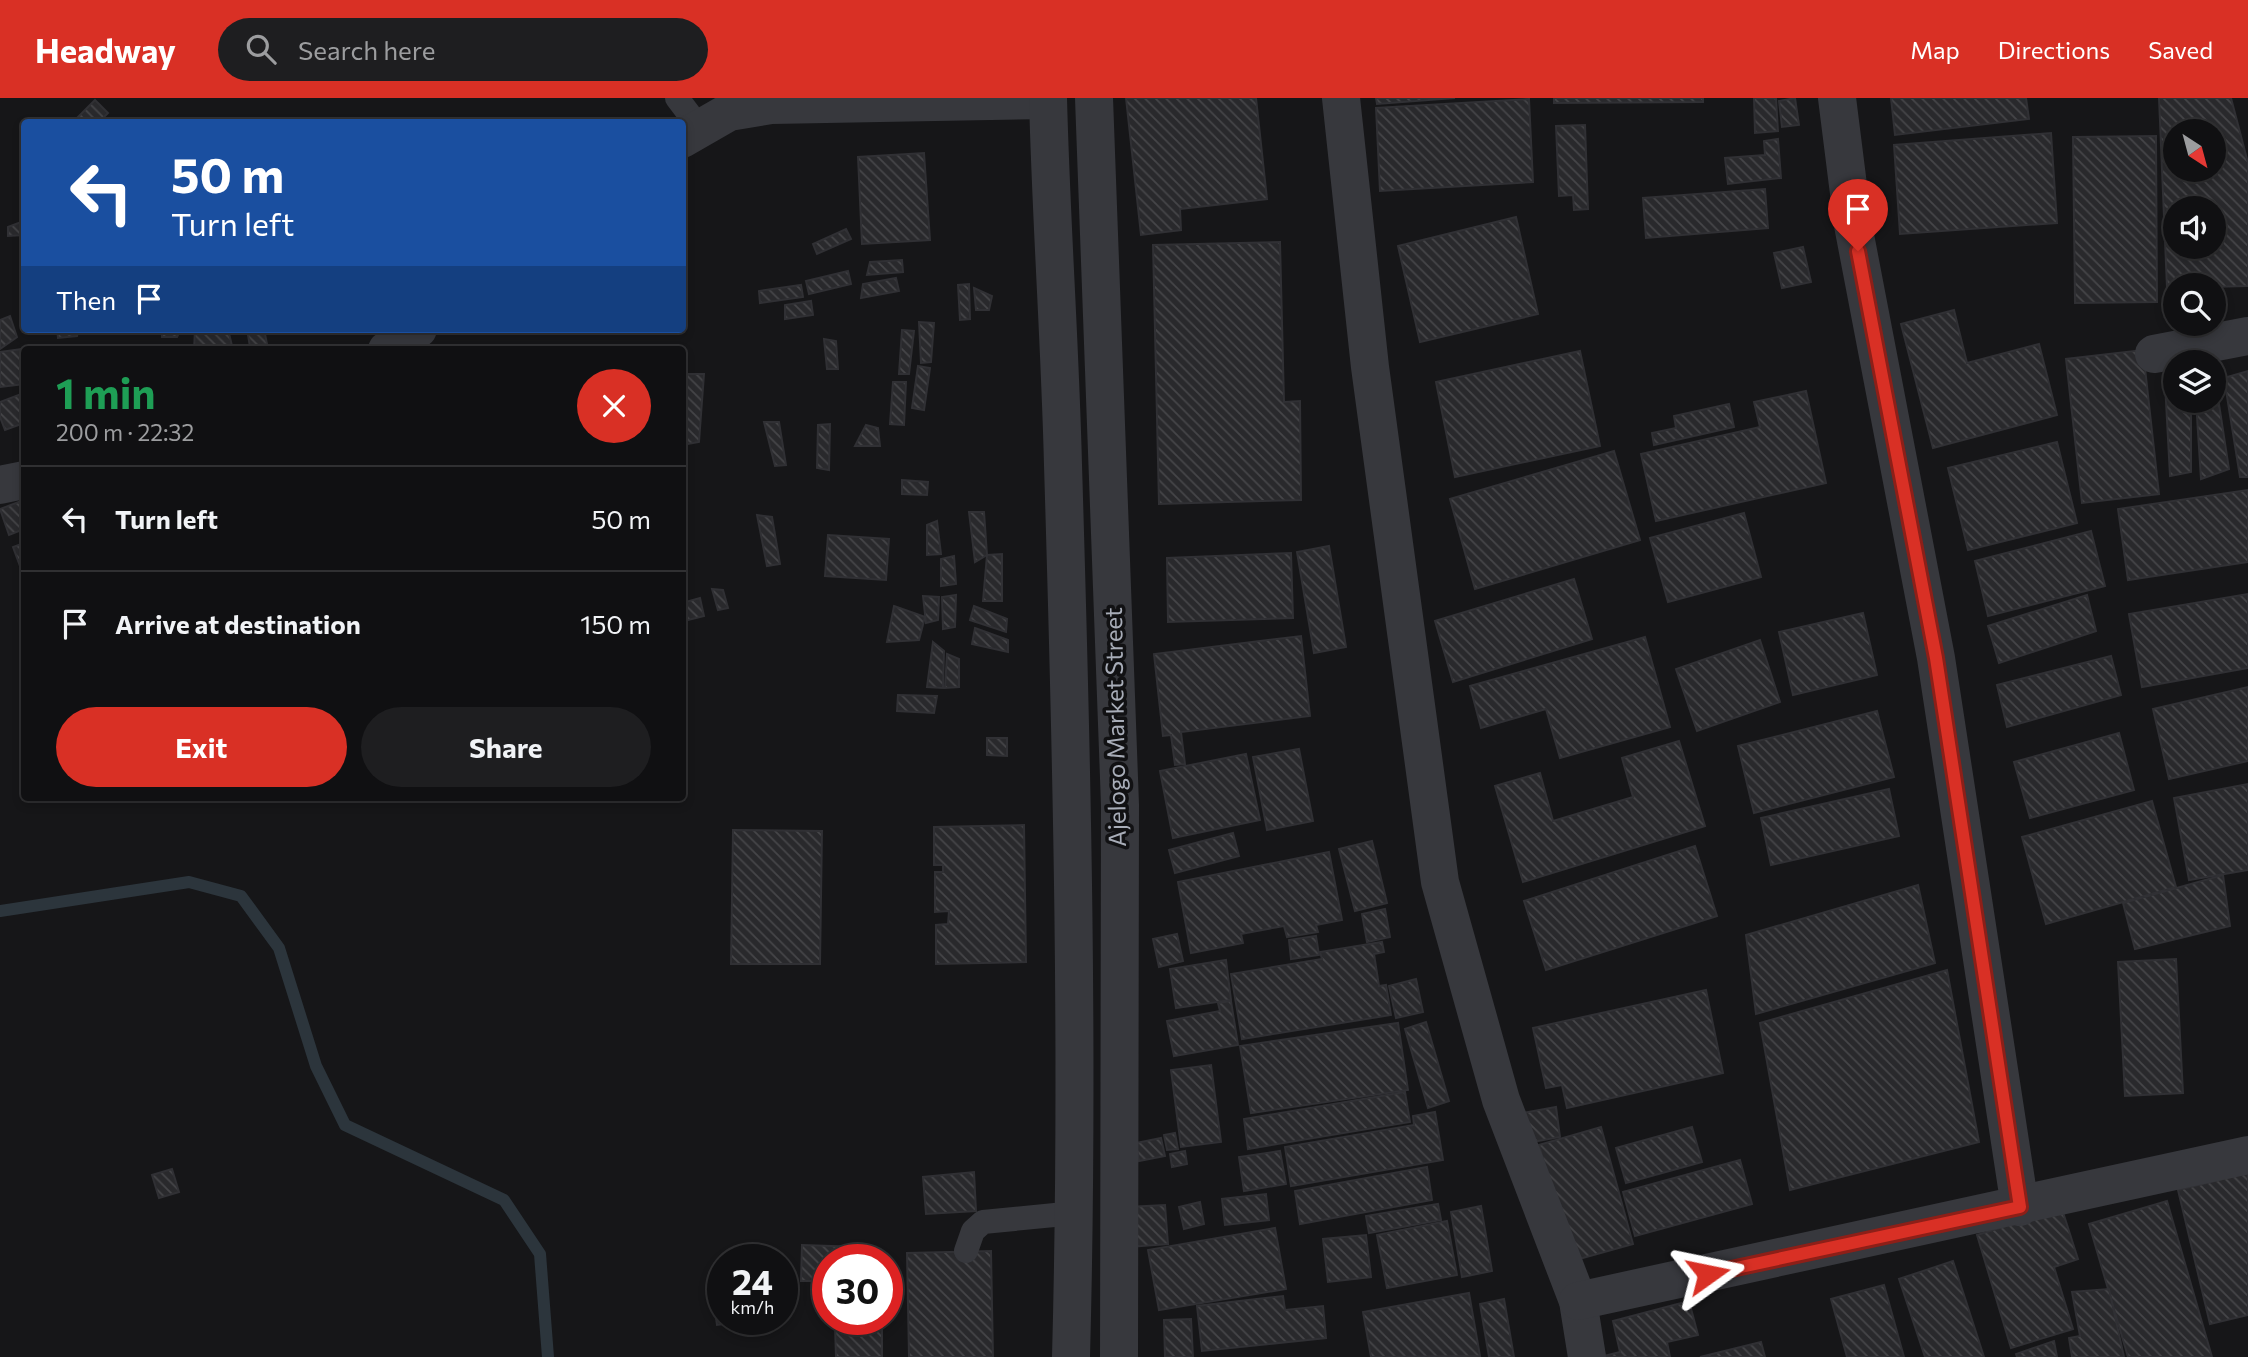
<!DOCTYPE html>
<meta charset="utf-8">
<style>
body{margin:0;font-family:Commissioner,sans-serif;background:#1e1e20;color:#f1f3f6;height:100vh;display:flex;flex-direction:column;font-size:26px;white-space:nowrap}
*{box-sizing:border-box;margin:0}
p{font-size:23px;color:#9c9d9f}
.icon{flex:none;width:38px;height:38px;fill:none;stroke:currentColor;stroke-width:2;stroke-linecap:round;stroke-linejoin:round}
.map{position:relative;flex:1;overflow:hidden}
.details{position:absolute;left:21px;top:248px;width:665px;height:455px;display:flex;flex-direction:column;background:#101012;border-radius:7px;box-shadow:0 4px 10px #0003,0 0 0 2px #303032}
.details>*{flex:none}
.hud{position:absolute;left:21px;top:21px;width:665px;height:214px;border-radius:7px;box-shadow:0 4px 10px #0003,0 0 0 2px #303032;background:#1a4fa0;color:#fff;overflow:hidden}
.needle{width:46px;rotate:144deg}
.controls{position:absolute;left:2163px;top:21px;display:grid;gap:14px}
.controls a{display:grid;place-items:center;width:63px;height:63px;border-radius:50%;background:#101012;box-shadow:0 4px 10px #0003,0 0 0 2px #303032;font-size:35px}
.speed{position:absolute;left:707px;top:1146px;display:flex;gap:14px;font-size:35px;font-weight:700;text-align:center}
.speed>*{display:grid;place-content:center;width:91px;height:91px;border-radius:50%;background:#101012;box-shadow:0 4px 10px #0003,0 0 0 2px #303032;line-height:1}
.speed small{font-size:18px;font-weight:400}
.speed .limit{border:10px solid #d22;background:#fff;color:#111}
.pin{position:absolute;display:grid;place-items:center;width:60px;height:60px;color:#fff;margin:-72px -30px;border-radius:50% 50% 50% 0;rotate:-45deg;box-shadow:0 0 7px #0007}
.pin .icon{rotate:45deg}
.me{position:absolute;width:77px;margin:-38px;rotate:78deg;stroke-linejoin:round;filter:drop-shadow(0 0 5px #0008)}
.turn{display:flex;align-items:center;gap:24px;height:147px;padding:0 35px;font-size:32px}
.turn .icon{width:91px;height:91px;stroke-width:2.5}
.turn b{display:block;font-size:49px;line-height:60px}
.then{display:flex;align-items:center;height:66px;padding:0 35px;background:#0003;gap:14px;font-size:26px}
.round{display:grid;place-items:center;flex:none;width:74px;height:74px;border-radius:37px;background:#1e1e20}
.summary{display:flex;align-items:center;justify-content:space-between;height:119px;padding:0 35px}
h1{font-size:42px;font-weight:700;line-height:52px;color:#1e9e55}
.action{display:flex;gap:14px;margin-top:auto;padding:14px 35px}
.action a{flex:1;height:80px;border-radius:42px;background:#d93025;color:#fff;font-size:28px;font-weight:700;line-height:80px;text-align:center}
.action a+a{background:#1e1e20;color:#f1f3f6}
ul{padding:0;list-style:none}
li{display:flex;align-items:center;gap:21px;height:105px;padding:0 35px;border-top:2px solid #303032}
li div{flex:1}
li b{display:block;font-size:26px}
li em{font-style:normal}
header{display:flex;align-items:center;gap:42px;box-sizing:border-box;height:98px;padding:0 35px;background:#d93025;color:#fff}
header strong{font-size:33px}
nav{display:flex;gap:38px;margin-inline-start:auto;font-size:24px}
.search{width:490px;height:63px;background:#1e1e20;display:flex;align-items:center;gap:18px;box-sizing:border-box;padding:0 24px;border-radius:38px;color:#9c9d9f;font-size:26px}
.map>svg:first-child{display:block}
</style>
<header>
<strong>Headway</strong>
<div class="search"><svg class="icon" aria-label="search" viewBox="0 0 24 24"><circle cx="10" cy="10" r="6"/><path d="M15 15l6 6"/></svg>Search here</div>
<nav><a>Map</a><a>Directions</a><a>Saved</a></nav>
</header>
<div class="map">
<svg width="2248" height="1259" viewBox="0 0 2248 1259">
<defs>
<pattern id="building-back-hatch" width="6" height="6" patternUnits="userSpaceOnUse" patternTransform="scale(1.75)"><rect width="6" height="6" fill="#29292c"/><path d="M-1 5l2 2M0 0l6 6M5-1l2 2" fill="none" stroke="#454548"/></pattern>
</defs>
<rect width="100%" height="100%" fill="#161618"/>
<g fill="none" stroke-linecap="round" stroke-linejoin="round">
<polyline stroke="#2c353c" stroke-width="12" points="0,813 189,784 241,798 279,850 316,968 345,1027 504,1102 540,1156 548,1259"/>
</g>
<g fill="url(#building-back-hatch)" stroke="#303034" stroke-width="2" fill-rule="evenodd">
<polygon points="1126,0 1256,0 1267,101 1180,111 1181,132 1141,137"/>
<polygon points="1376,0 1455,0 1377,6"/>
<polygon points="1554,0 1703,0 1703,4 1554,5"/>
<polygon points="1754,0 1776,0 1778,33 1755,35"/>
<polygon points="1795,0 1799,27 1782,29 1779,3"/>
<polygon points="1891,0 2026,0 2029,21 1895,37"/>
<path d="M2159,0H2231L2248,65V188L2167,190ZM2175,33H2214V72H2175ZM2175,110H2214V149H2175Z"/>
<polygon points="1529,1 1533,84 1380,93 1376,10"/>
<polygon points="95,2 108,15 99,24 81,24 77,20"/>
<polygon points="1585,27 1588,111 1574,112 1573,97 1559,98 1556,28"/>
<polygon points="2051,35 2057,125 1900,136 1894,47"/>
<polygon points="2156,38 2157,204 2075,205 2073,39"/>
<polygon points="1778,41 1781,80 1728,86 1725,60 1765,57 1764,43"/>
<polygon points="924,55 930,142 862,146 858,59"/>
<polygon points="1765,91 1768,130 1646,140 1643,100"/>
<polygon points="1516,119 1538,216 1420,244 1398,148"/>
<polygon points="24,123 24,137 8,138 8,129"/>
<polygon points="846,131 851,141 817,156 813,146"/>
<polygon points="1280,144 1284,304 1300,303 1301,402 1159,406 1153,147"/>
<polygon points="1803,149 1811,184 1782,190 1774,155"/>
<polygon points="902,162 903,174 867,177 870,164"/>
<polygon points="848,173 851,186 809,196 806,183"/>
<polygon points="896,180 899,193 861,200 863,186"/>
<polygon points="969,186 970,221 960,222 958,187"/>
<polygon points="801,187 803,199 760,205 759,193"/>
<polygon points="974,190 992,198 989,212 976,212"/>
<polygon points="811,203 813,217 785,221 785,207"/>
<polygon points="1954,212 1967,265 2039,246 2057,317 1933,350 1901,226"/>
<polygon points="10,218 17,239 0,251 0,222"/>
<polygon points="919,224 934,225 931,264 921,265"/>
<polygon points="57,231 79,231 77,238 58,240"/>
<polygon points="162,231 181,231 177,239 162,239"/>
<polygon points="195,231 228,231 233,252 194,252"/>
<polygon points="247,231 264,231 267,246 250,249"/>
<polygon points="902,232 914,233 909,276 899,276"/>
<polygon points="824,241 836,243 838,271 827,271"/>
<polygon points="44,248 44,252 24,252 24,286 0,289 0,254"/>
<polygon points="2163,248 2175,264 2175,303 2191,303 2191,374 2170,378"/>
<polygon points="2143,252 2159,396 2082,405 2066,261"/>
<polygon points="1580,253 1600,348 1455,379 1436,284"/>
<polygon points="918,268 930,270 924,312 912,310"/>
<polygon points="2248,273 2248,379 2240,379 2224,280"/>
<polygon points="682,276 704,276 699,344 682,347"/>
<polygon points="893,284 906,284 904,327 890,326"/>
<polygon points="1806,293 1826,385 1656,423 1641,356 1760,329 1754,304"/>
<polygon points="2214,293 2217,293 2229,371 2201,381 2196,303 2214,303"/>
<polygon points="24,295 24,325 5,332 0,319 0,304"/>
<polygon points="1729,306 1734,329 1654,347 1652,335 1676,330 1674,318"/>
<polygon points="764,324 779,324 786,367 775,368"/>
<polygon points="830,326 829,372 817,370 818,327"/>
<polygon points="866,327 878,330 880,348 855,348"/>
<polygon points="2057,344 2077,425 1968,452 1948,370"/>
<polygon points="1614,353 1640,442 1475,491 1450,401"/>
<polygon points="902,382 928,384 927,397 902,396"/>
<polygon points="2248,392 2248,464 2128,482 2118,411"/>
<polygon points="24,402 24,431 9,437 0,411"/>
<polygon points="969,414 984,414 987,457 975,464"/>
<polygon points="1744,415 1761,479 1668,504 1650,440"/>
<polygon points="757,417 772,419 780,466 767,468"/>
<polygon points="937,423 941,456 927,457 927,427"/>
<polygon points="2091,433 2105,488 1988,518 1975,463"/>
<polygon points="828,437 889,441 886,482 825,478"/>
<polygon points="24,445 24,479 13,449"/>
<polygon points="1329,448 1346,549 1314,555 1297,454"/>
<polygon points="1291,455 1293,520 1168,524 1167,460"/>
<polygon points="1002,456 1002,503 983,503 987,457"/>
<polygon points="954,458 956,486 941,488 941,461"/>
<polygon points="1574,481 1592,541 1453,584 1435,523"/>
<polygon points="712,491 723,492 728,510 718,512"/>
<polygon points="2248,496 2248,570 2142,589 2129,516"/>
<polygon points="956,497 955,529 943,531 942,499"/>
<polygon points="2087,497 2096,533 1999,565 1988,528"/>
<polygon points="923,498 939,499 938,522 926,525"/>
<polygon points="700,500 704,518 684,523 682,505"/>
<polygon points="894,508 925,519 919,542 887,544"/>
<polygon points="974,508 1007,521 1006,534 970,522"/>
<polygon points="1863,515 1877,577 1793,597 1779,534"/>
<polygon points="975,530 1008,542 1008,554 972,546"/>
<polygon points="1301,538 1310,618 1181,634 1185,666 1175,667 1171,637 1163,638 1154,556"/>
<polygon points="1645,539 1670,629 1560,660 1546,611 1481,630 1470,588"/>
<polygon points="1760,542 1780,604 1697,633 1676,571"/>
<polygon points="933,544 944,553 943,590 927,589"/>
<polygon points="947,556 959,561 959,589 945,590"/>
<polygon points="2111,558 2121,597 2007,629 1997,587"/>
<polygon points="2248,589 2248,663 2169,681 2153,611"/>
<polygon points="898,597 937,598 934,615 897,613"/>
<polygon points="1877,613 1894,679 1754,715 1738,648"/>
<polygon points="2119,635 2134,692 2030,720 2014,664"/>
<polygon points="987,640 1007,640 1007,658 987,657"/>
<polygon points="1679,643 1705,728 1523,784 1495,688 1540,675 1553,723 1633,699 1622,660"/>
<polygon points="1299,651 1313,723 1267,732 1253,659"/>
<polygon points="1246,656 1260,722 1173,740 1160,673"/>
<polygon points="2248,686 2248,772 2189,782 2174,700"/>
<polygon points="1889,691 1899,738 1771,767 1761,720"/>
<polygon points="2152,703 2176,789 2046,826 2022,739"/>
<polygon points="1024,727 1026,864 936,866 936,827 948,826 949,813 935,814 935,774 943,774 943,767 934,767 934,729"/>
<polygon points="733,732 822,733 820,866 731,866"/>
<polygon points="1233,735 1239,758 1175,775 1169,752"/>
<polygon points="1372,743 1387,805 1355,813 1339,751"/>
<polygon points="1695,748 1717,818 1546,872 1524,803"/>
<polygon points="1329,754 1342,822 1316,827 1318,834 1287,839 1284,828 1241,836 1243,845 1191,855 1178,784"/>
<polygon points="2223,777 2230,828 2135,851 2123,805"/>
<polygon points="1918,787 1935,865 1756,916 1746,837"/>
<polygon points="1385,811 1390,839 1367,844 1362,816"/>
<polygon points="1177,836 1183,863 1159,869 1153,841"/>
<polygon points="1316,838 1319,857 1291,861 1289,842"/>
<polygon points="1382,844 1384,854 1374,856 1379,888 1386,887 1391,917 1242,941 1231,876 1322,861 1320,854"/>
<polygon points="2176,861 2183,995 2125,998 2118,864"/>
<polygon points="1226,862 1231,902 1176,910 1170,871"/>
<polygon points="1947,872 1979,1044 1790,1092 1760,925"/>
<polygon points="1416,881 1423,914 1396,920 1389,888"/>
<polygon points="1706,892 1723,975 1567,1010 1562,987 1546,990 1533,930"/>
<polygon points="1231,903 1238,947 1174,958 1167,923 1220,913 1218,905"/>
<polygon points="1426,924 1449,1003 1428,1010 1405,931"/>
<polygon points="1398,925 1408,992 1251,1015 1240,948"/>
<polygon points="1211,967 1221,1044 1181,1049 1171,972"/>
<polygon points="1405,994 1410,1024 1248,1051 1244,1021"/>
<polygon points="1556,1009 1560,1039 1527,1045 1522,1015"/>
<polygon points="1435,1014 1443,1062 1291,1088 1285,1049 1414,1027 1413,1018"/>
<polygon points="1601,1029 1633,1146 1572,1163 1539,1047"/>
<polygon points="1692,1029 1702,1064 1626,1085 1616,1050"/>
<polygon points="1175,1035 1178,1051 1167,1052 1164,1037"/>
<polygon points="1161,1040 1165,1058 1139,1063 1136,1045"/>
<polygon points="1185,1053 1187,1066 1172,1069 1170,1056"/>
<polygon points="1280,1053 1286,1086 1244,1093 1239,1059"/>
<polygon points="1740,1062 1752,1106 1635,1138 1623,1094"/>
<polygon points="1427,1069 1432,1102 1300,1126 1295,1093"/>
<polygon points="172,1071 179,1094 159,1100 152,1077"/>
<polygon points="974,1074 976,1113 926,1116 923,1079"/>
<polygon points="2248,1075 2248,1217 2210,1226 2178,1092"/>
<polygon points="1266,1096 1269,1122 1225,1127 1222,1101"/>
<polygon points="2167,1103 2212,1259 2128,1259 2089,1126"/>
<polygon points="1200,1104 1204,1126 1184,1131 1179,1109"/>
<polygon points="1438,1106 1441,1122 1369,1135 1366,1118"/>
<polygon points="1165,1107 1168,1146 1129,1149 1127,1109"/>
<polygon points="1481,1108 1492,1173 1462,1179 1451,1114"/>
<polygon points="2062,1111 2078,1161 2054,1169 2073,1231 2011,1250 1977,1137"/>
<polygon points="1447,1123 1457,1177 1387,1190 1377,1137"/>
<polygon points="1275,1130 1286,1191 1159,1212 1148,1152"/>
<polygon points="1366,1137 1371,1179 1328,1184 1323,1141"/>
<polygon points="802,1147 861,1149 860,1162 828,1162 828,1183 801,1183"/>
<polygon points="991,1153 993,1259 909,1259 907,1155"/>
<polygon points="1953,1163 1984,1259 1925,1259 1899,1181"/>
<polygon points="1884,1187 1904,1259 1847,1259 1831,1201"/>
<polygon points="2109,1191 2124,1259 2072,1259 2069,1240 2080,1238 2072,1194"/>
<polygon points="1469,1195 1480,1258 1371,1259 1363,1214"/>
<polygon points="723,1198 723,1222 756,1222 717,1227 713,1199"/>
<polygon points="1283,1198 1285,1212 1323,1208 1326,1240 1202,1253 1197,1208"/>
<polygon points="1504,1201 1514,1259 1489,1259 1480,1206"/>
<polygon points="1689,1203 1698,1237 1667,1244 1670,1259 1600,1259 1620,1254 1613,1223"/>
<polygon points="1191,1221 1193,1259 1165,1259 1164,1222"/>
<polygon points="882,1228 882,1259 836,1259 835,1229"/>
<polygon points="2054,1243 2057,1259 2017,1259 2016,1256"/>
<polygon points="1761,1244 1765,1259 1700,1259"/>
</g>
<g fill="none" stroke-linecap="round" stroke-linejoin="round">
<g stroke="#37383d" stroke-width="24">
<polyline points="677,0 699,29"/>
<polyline points="966,1153 973,1133 983,1124 1075,1115"/>
</g>
<g stroke="#37383d" stroke-width="38">
<polyline points="1341,0 1370,269 1440,784 1501,1002 1578,1203 1587,1259"/>
<polyline points="1837,0 1853,127 1936,560 2020,1109"/>
<polyline points="682,41 729,14 771,7 1048,2"/>
<polyline points="387,252 418,231"/>
<polyline points="2154,256 2248,238"/>
<polyline points="0,387 24,382"/>
<polyline points="1578,1203 2248,1057"/>
</g>
<g stroke="#37383d" stroke-width="38">
<path d="M1048,0C1051,122 1060,244 1063,367C1072,664 1079,962 1071,1259"/>
<polyline points="1094,0 1120,707 1119,1259"/>
</g>
</g>
<g fill="none" stroke-linecap="round" stroke-linejoin="round">
<defs>
<polyline id="route" points="1708,1176 2020,1109 1936,560 1858,153"/>
</defs>
<use href="#route" stroke="#8d1f18" stroke-width="18"/>
<use href="#route" stroke="#d93025" stroke-width="12"/>
</g>
<g text-anchor="middle" stroke-width="7" stroke-linejoin="round" paint-order="stroke">
<g font-size="24" fill="#a8adb8" stroke="#111113">
<text transform="translate(1116 629) rotate(-91)" y="8">Ajelogo Market Street</text>
</g>
</g>
</svg>
<div class="controls">
<a><svg class="needle" viewBox="-14 -14 28 28"><path d="M0-13l5 13h-10z" fill="#e53935"/><path d="M0 13l5-13h-10z" fill="#9c9d9f"/></svg></a>
<a><svg class="icon" aria-label="sound" viewBox="0 0 24 24"><path d="M4 9h4l5-4v14l-5-4H4zM17 9q2 3 0 6"/></svg></a>
<a><svg class="icon" aria-label="search" viewBox="0 0 24 24"><circle cx="10" cy="10" r="6"/><path d="M15 15l6 6"/></svg></a>
<a><svg class="icon" aria-label="layers" viewBox="0 0 24 24"><path d="M12 4l9 5-9 5-9-5zM3 14l9 5 9-5"/></svg></a>
</div>
<div class="speed"><div>24<small>km/h</small></div><div class="limit">30</div></div>
<div class="pin" style="left:1858px;top:153px;background:#d93025"><svg class="icon" aria-label="arrive" viewBox="0 0 24 24"><path d="M6 21V4h12l-3 4 3 4H6"/></svg></div>
<svg class="me" style="left:1708px;top:1176px" viewBox="-20 -20 40 40"><path d="M0-17L14 15 0 8-14 15z" fill="#d93025" stroke="#fff" stroke-width="4"/></svg>
<div class="hud">
<div class="turn"><svg class="icon" aria-label="left" viewBox="0 0 24 24"><path d="M17 20v-9H6M10 6l-5 5 5 5"/></svg><div><b>50 m</b>Turn left</div></div>
<div class="then">Then<svg class="icon" aria-label="arrive" viewBox="0 0 24 24"><path d="M6 21V4h12l-3 4 3 4H6"/></svg></div>
</div>
<section class="details">
<div class="summary"><div><h1>1 min</h1><p>200 m · 22:32</p></div><a class="round" style="background:#d93025;color:#fff"><svg class="icon" aria-label="close" viewBox="0 0 24 24"><path d="M6 6l12 12M18 6L6 18"/></svg></a></div>
<ul>
<li><svg class="icon" aria-label="left" viewBox="0 0 24 24"><path d="M17 20v-9H6M10 6l-5 5 5 5"/></svg><div><b>Turn left</b></div><em>50 m</em></li>
<li><svg class="icon" aria-label="arrive" viewBox="0 0 24 24"><path d="M6 21V4h12l-3 4 3 4H6"/></svg><div><b>Arrive at destination</b></div><em>150 m</em></li>
</ul>
<div class="action"><a>Exit</a><a>Share</a></div>
</section>
</div>
